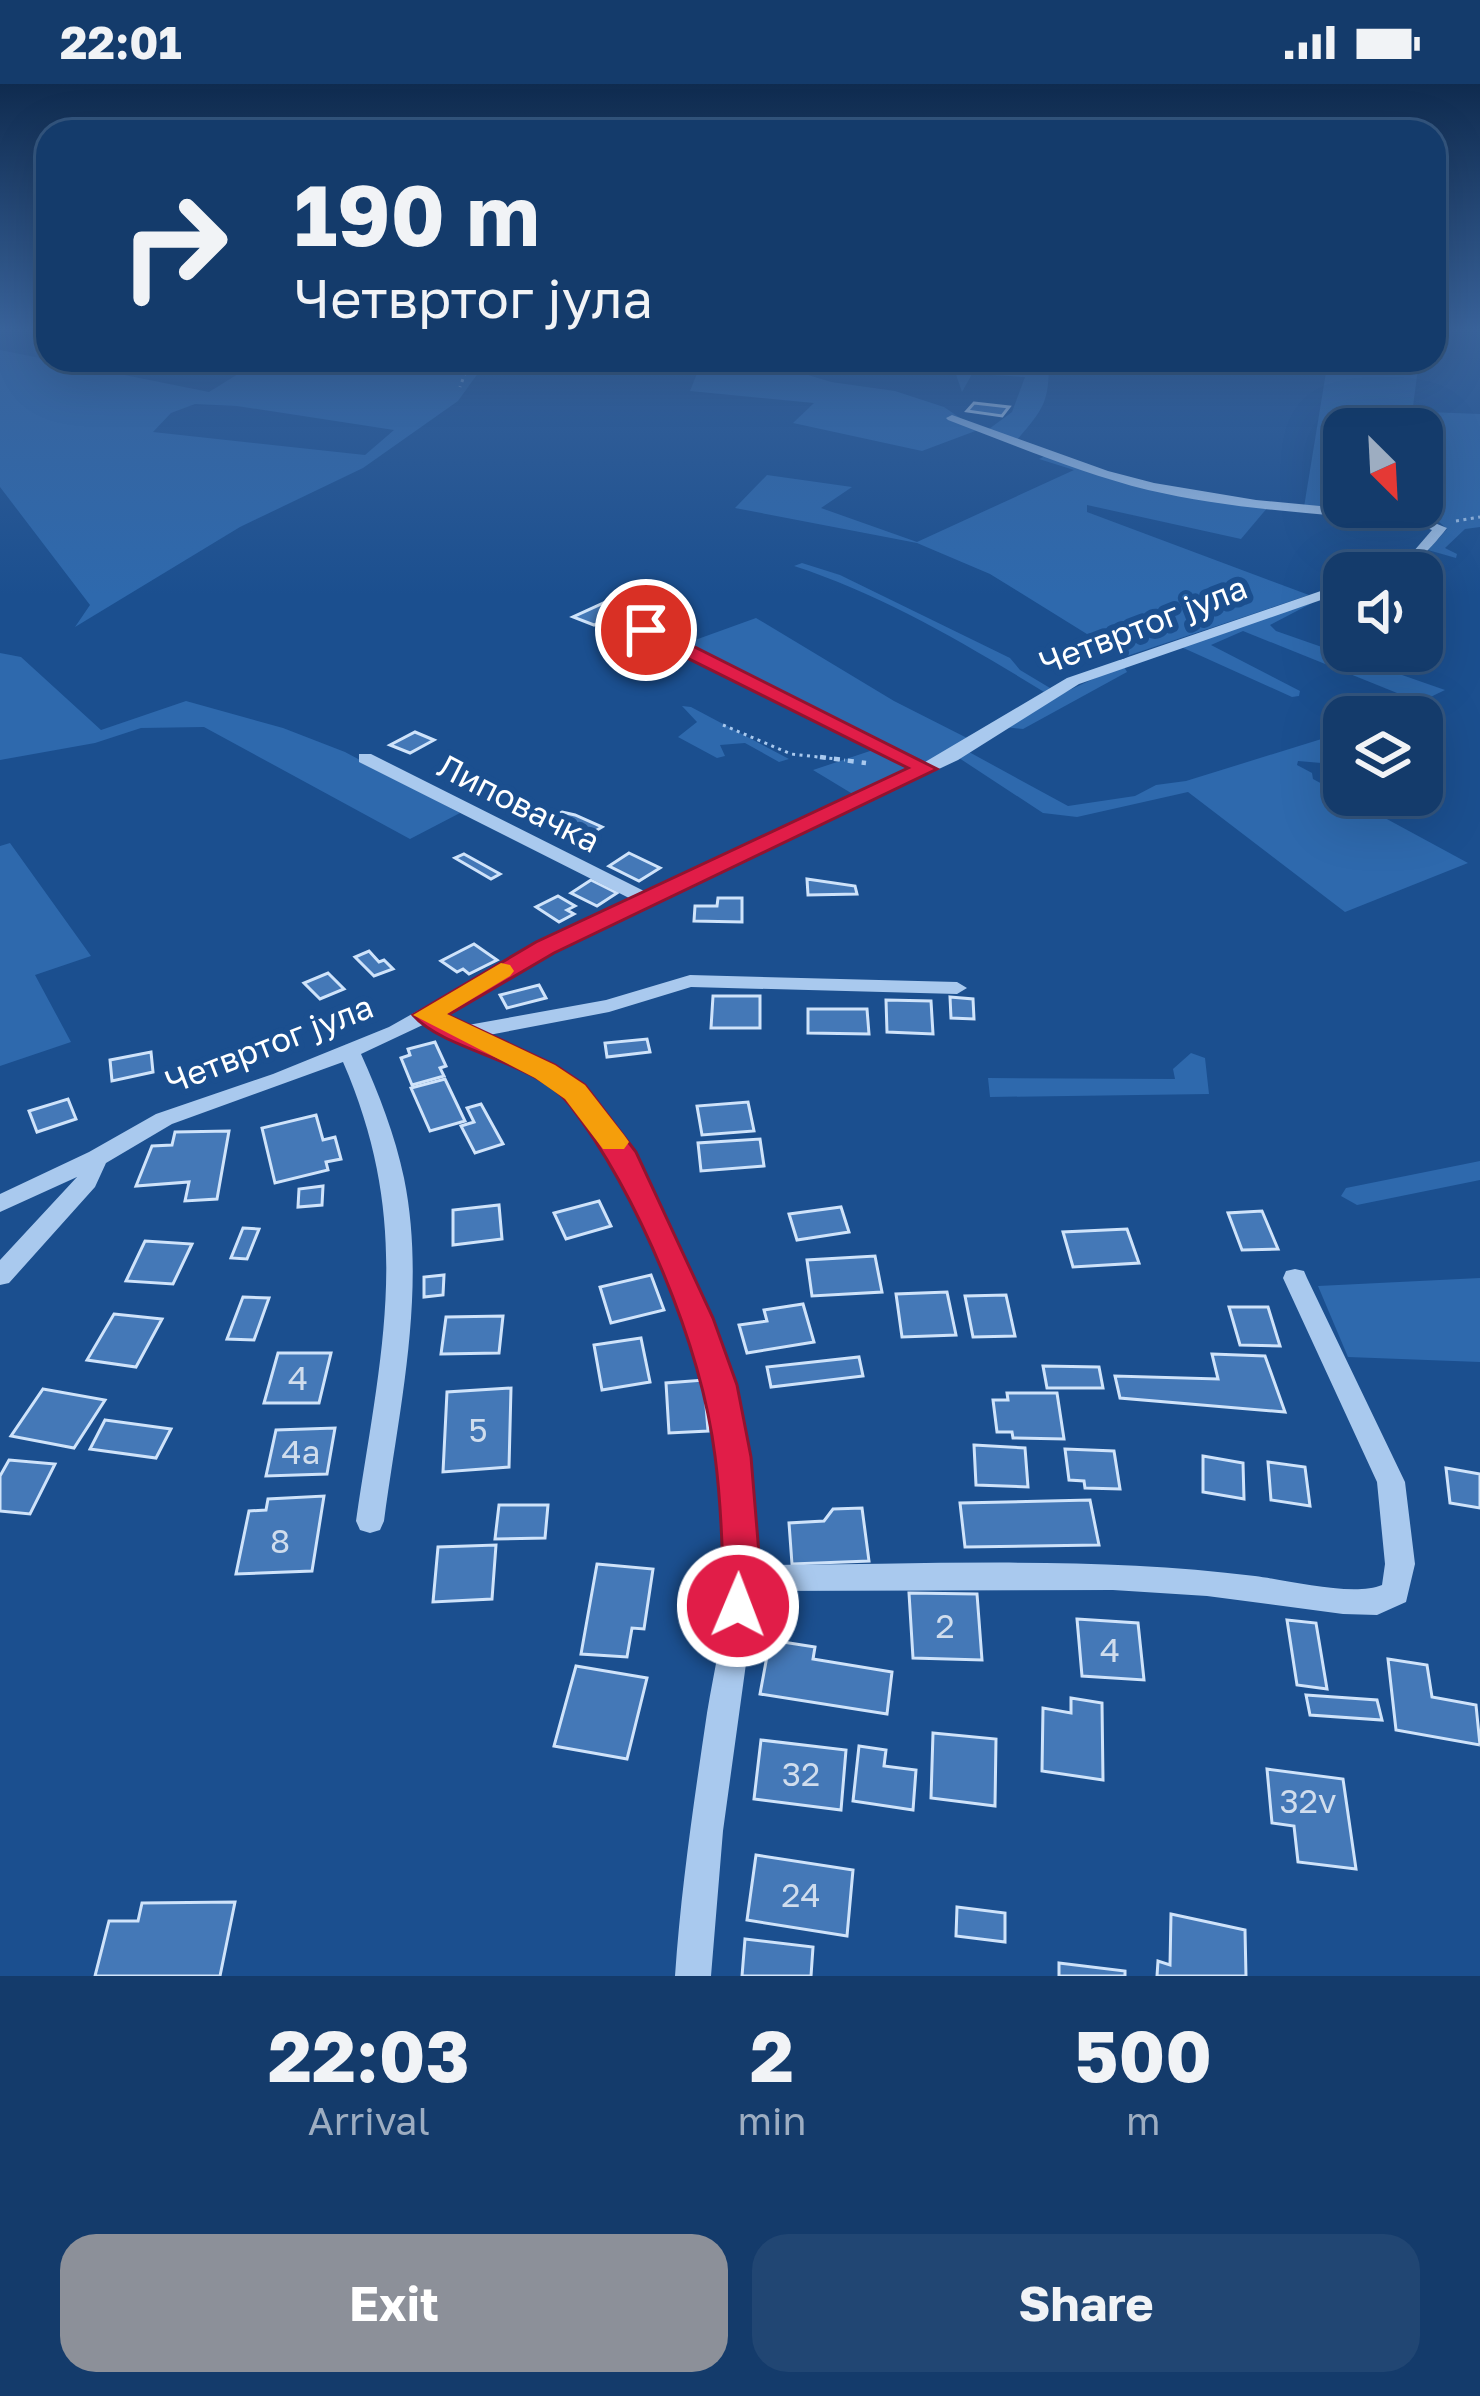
<!DOCTYPE html>
<meta charset="utf-8">
<style>
body{margin:0;font-family:"Golos Text",sans-serif;background:#214673;color:#f1f3f6;height:100vh;display:flex;flex-direction:column;font-size:45px;white-space:nowrap}
*{box-sizing:border-box;margin:0}
p{font-size:39px;color:#9dadc1}
.icon{flex:none;width:66px;height:66px;fill:none;stroke:currentColor;stroke-width:2;stroke-linecap:round;stroke-linejoin:round}
.map{position:relative;height:1892px;overflow:hidden}
.details{display:flex;flex-direction:column;background:#143b6b;flex:1}
.details>*{flex:none}
.banner{position:absolute;left:36px;top:36px;width:1410px;height:252px;border-radius:36px;box-shadow:0 12px 48px #0002,0 0 0 3px #33557e;background:#143b6b;color:#f1f3f6;overflow:hidden}
.needle{width:78px;rotate:156deg}
.buttons{position:absolute;left:1323px;top:324px;display:grid;gap:24px}
.buttons a{display:grid;place-items:center;width:120px;height:120px;border-radius:24px;background:#143b6b;box-shadow:0 12px 48px #0002,0 0 0 3px #33557e;font-size:60px}
.pin{position:absolute;display:grid;place-items:center;width:102px;height:102px;color:#fff;margin:-51px;border:6px solid #fff;border-radius:50%;box-shadow:0 3px 12px #0007}
.me{position:absolute;width:132px;margin:-66px;rotate:1deg;stroke-linejoin:round;filter:drop-shadow(0 0 9px #0008)}
.turn{display:flex;align-items:center;gap:42px;height:252px;padding:0 60px;font-size:54px}
.turn .icon{width:156px;height:156px;stroke-width:2.5}
.turn b{display:block;font-size:84px;line-height:102px}
.eta{display:flex;justify-content:space-evenly;align-items:center;height:204px;text-align:center}
.eta b{font-size:72px;font-weight:700;line-height:84px}
.primary-button{display:flex;gap:24px;margin-top:auto;padding:24px 60px}
.primary-button a{flex:1;height:138px;border-radius:36px;background:#8c9099;color:#fff;font-size:48px;font-weight:700;line-height:138px;text-align:center}
.primary-button a+a{background:#214673;color:#f1f3f6}
.status{display:flex;justify-content:space-between;align-items:center;height:84px;padding:0 60px;background:#143b6b;direction:ltr}
.status svg{height:33px;fill:currentColor}
.map>svg:first-child{display:block}
</style>
<div class="status"><b>22:01</b><svg viewBox="0 0 49 12"><path d="M0 12V9h3v3zM5 12V6h3v6zM10 12V3h3v9zM15 12V0h3v12zM26 1h20v11H26zM47 4h2v5h-2z"/></svg></div>
<div class="map">
<svg width="1480" height="1892" viewBox="0 0 1480 1892">
<rect width="100%" height="100%" fill="#1b4f8f"/>
<g fill="#2e69ad" fill-rule="evenodd">
<path d="M0,266L209,308L251,282L253,276L486,278L458,317L363,384L240,443L75,543L90,521L0,403ZM195,320L237,322L394,346L365,371L153,348L171,329Z"/>
<polygon points="672,276 794,276 805,290 831,298 895,307 944,323 978,346 922,367 793,339 814,319 690,307 698,287 644,283 667,281"/>
<path d="M951,276H1049C1049,319 1044,324 1017,356L989,345L1012,328L1025,293L972,290L962,308Z"/>
<path d="M1328,276L1411,282L1418,285L1413,322L1429,328L1480,330V443L1465,445L1445,464L1457,470L1456,474L1428,466L1447,445L1438,437L1304,423ZM1344,345H1422V423H1344Z"/>
<polygon points="1047,371 1100,391 1268,423 1241,455 1087,421 1087,428 1309,511 1124,573 990,490 917,459 735,424 767,391 852,403 821,424 917,458 1074,386 1039,375"/>
<path d="M802,479L840,491L1010,574L1020,586L1050,604L1044,608C966,560 881,510 794,482Z"/>
<polygon points="1314,518 1270,541 1276,547 1445,606 1389,633 1375,633 1407,613 1243,547 1211,561 1300,607 1299,612 1292,613 1179,562"/>
<polygon points="756,534 894,617 969,655 928,679 684,560"/>
<polygon points="0,569 21,573 101,646 186,617 283,644 345,668 460,729 410,755 204,643 141,644 95,659 0,676"/>
<polygon points="1123,581 1127,588 1023,645 1004,643 1031,624"/>
<polygon points="682,622 691,623 789,675 779,678 745,659 720,661 725,672 717,674 678,653 697,638"/>
<polygon points="1344,648 1344,661 1326,670 1333,680 1298,677 1297,681 1312,689 1313,695 1468,779 1345,828 1188,708 1077,733 1043,729 959,674 969,668 1068,722 1135,712 1156,701 1186,697"/>
<polygon points="876,665 916,684 856,712 813,686"/>
<polygon points="10,759 91,872 35,891 71,958 0,982 0,762"/>
<polygon points="1191,969 1205,974 1209,1010 990,1013 988,994 1175,995 1173,985"/>
<polygon points="1480,1077 1480,1096 1357,1121 1341,1112 1346,1104"/>
<polygon points="1480,1194 1480,1278 1348,1273 1318,1202"/>
</g>
<g fill="#4478b7" stroke="#cfe3fa" stroke-width="3">
<polygon points="974,319 1009,323 1002,332 967,327"/>
<polygon points="619,512 639,520 594,541 573,533"/>
<polygon points="659,529 682,541 664,548 641,535"/>
<polygon points="415,648 434,656 410,669 390,661"/>
<polygon points="562,728 575,731 602,743 577,758 541,740"/>
<polygon points="629,769 660,784 639,797 609,782"/>
<polygon points="464,770 500,790 491,795 455,774"/>
<polygon points="807,795 855,802 857,810 808,811"/>
<polygon points="591,796 617,809 597,822 571,809"/>
<polygon points="558,812 575,822 567,826 574,830 559,838 536,823"/>
<polygon points="718,814 742,814 742,838 694,837 695,822 717,822"/>
<polygon points="474,860 497,876 469,890 463,885 457,888 441,877"/>
<polygon points="369,867 379,878 384,876 393,885 374,892 355,873"/>
<polygon points="328,889 344,905 320,915 304,899"/>
<polygon points="539,901 546,914 507,924 500,911"/>
<polygon points="713,912 760,912 760,944 711,944"/>
<polygon points="950,913 973,915 974,935 951,934"/>
<polygon points="886,916 931,917 933,950 887,948"/>
<polygon points="808,925 867,925 869,950 808,949"/>
<polygon points="647,955 650,968 607,973 605,959"/>
<polygon points="435,958 446,982 440,984 444,992 412,1001 401,974 410,971 408,965"/>
<polygon points="151,968 153,988 112,997 110,976"/>
<polygon points="445,995 465,1037 430,1047 411,1004"/>
<polygon points="68,1015 76,1035 37,1048 29,1027"/>
<polygon points="748,1018 754,1047 702,1051 697,1022"/>
<polygon points="481,1020 503,1060 475,1069 461,1042 474,1038 467,1024"/>
<polygon points="316,1031 323,1056 335,1053 341,1075 326,1078 328,1086 275,1099 262,1044"/>
<polygon points="229,1047 217,1115 185,1117 189,1098 136,1102 152,1062 172,1061 175,1048"/>
<polygon points="760,1055 764,1082 701,1087 698,1059"/>
<polygon points="323,1102 322,1121 298,1123 299,1105"/>
<polygon points="599,1117 611,1142 566,1155 554,1129"/>
<polygon points="499,1121 502,1155 453,1161 453,1126"/>
<polygon points="841,1123 849,1148 797,1156 789,1130"/>
<polygon points="1262,1127 1278,1165 1242,1166 1228,1129"/>
<polygon points="243,1144 259,1145 247,1175 231,1174"/>
<polygon points="1127,1145 1139,1179 1073,1183 1063,1148"/>
<polygon points="145,1157 192,1160 173,1200 126,1197"/>
<polygon points="875,1172 882,1208 812,1212 807,1176"/>
<polygon points="444,1191 443,1211 424,1213 424,1193"/>
<polygon points="651,1191 664,1226 611,1239 600,1203"/>
<polygon points="947,1208 956,1251 902,1253 896,1210"/>
<polygon points="1006,1211 1015,1252 973,1253 965,1212"/>
<polygon points="243,1213 269,1214 254,1256 227,1255"/>
<polygon points="803,1220 814,1258 747,1269 739,1241 767,1237 764,1226"/>
<polygon points="1229,1223 1268,1223 1280,1262 1240,1261"/>
<polygon points="114,1230 162,1235 136,1283 87,1276"/>
<polygon points="503,1232 499,1269 441,1270 446,1233"/>
<polygon points="641,1254 650,1298 602,1306 594,1261"/>
<polygon points="278,1269 331,1269 319,1319 264,1319"/>
<polygon points="1212,1270 1265,1272 1285,1328 1120,1314 1115,1292 1218,1295"/>
<polygon points="859,1273 863,1292 771,1303 767,1283"/>
<polygon points="1043,1282 1099,1283 1103,1304 1047,1304"/>
<polygon points="704,1296 708,1347 669,1349 666,1299"/>
<polygon points="511,1304 509,1383 443,1388 447,1308"/>
<polygon points="43,1305 105,1316 74,1364 11,1352"/>
<polygon points="1007,1309 1057,1309 1064,1355 1013,1354 1012,1348 997,1348 993,1316 1008,1316"/>
<polygon points="105,1336 171,1345 156,1374 90,1365"/>
<polygon points="335,1344 327,1390 266,1392 276,1346"/>
<polygon points="974,1361 1025,1364 1028,1403 976,1401"/>
<polygon points="1065,1365 1114,1367 1120,1405 1085,1404 1084,1397 1069,1396"/>
<polygon points="1203,1372 1243,1379 1244,1415 1203,1408"/>
<polygon points="9,1376 55,1380 30,1430 0,1427 0,1392"/>
<polygon points="1268,1378 1305,1383 1310,1422 1271,1416"/>
<polygon points="1446,1384 1480,1390 1480,1424 1450,1419"/>
<polygon points="324,1412 312,1487 236,1490 249,1427 266,1426 268,1415"/>
<polygon points="1090,1416 1099,1461 965,1463 960,1419"/>
<polygon points="499,1421 548,1421 545,1454 495,1455"/>
<polygon points="862,1424 869,1477 792,1480 789,1439 824,1437 833,1425"/>
<polygon points="496,1461 492,1515 433,1518 438,1463"/>
<polygon points="597,1480 653,1485 644,1545 632,1544 627,1573 581,1570"/>
<polygon points="909,1509 977,1510 982,1576 913,1574"/>
<polygon points="1077,1535 1138,1539 1144,1596 1082,1592"/>
<polygon points="1287,1536 1316,1539 1327,1605 1297,1601"/>
<polygon points="770,1556 815,1563 813,1575 892,1588 887,1630 760,1610"/>
<polygon points="1388,1575 1427,1581 1432,1613 1476,1621 1480,1661 1396,1646"/>
<polygon points="576,1582 647,1594 627,1675 554,1662"/>
<polygon points="1306,1611 1377,1616 1382,1636 1310,1631"/>
<polygon points="1071,1614 1102,1619 1103,1696 1042,1687 1043,1624 1071,1629"/>
<polygon points="933,1649 996,1655 995,1722 931,1714"/>
<polygon points="761,1656 846,1666 841,1726 754,1715"/>
<polygon points="859,1662 886,1666 884,1682 916,1686 913,1726 853,1717"/>
<polygon points="1267,1685 1343,1695 1356,1785 1298,1778 1294,1742 1272,1739"/>
<polygon points="756,1771 853,1786 847,1852 747,1836"/>
<polygon points="235,1818 220,1892 95,1892 109,1837 138,1837 142,1819"/>
<polygon points="957,1823 1005,1829 1005,1858 956,1852"/>
<polygon points="1171,1830 1245,1846 1246,1892 1157,1892 1158,1877 1170,1881"/>
<polygon points="745,1855 813,1863 811,1892 742,1892"/>
<polygon points="1059,1879 1125,1887 1125,1892 1059,1892"/>
</g>
<g fill="none" stroke-linecap="round" stroke-linejoin="round">
<g stroke="#a9c9ee" stroke-width="3" stroke-dasharray="3 4.5" stroke-linecap="butt">
<polyline points="435,276 467,284 460,303"/>
<polyline points="1456,437 1480,433"/>
<polyline points="723,641 791,670 845,676"/>
</g>
<polyline stroke="#a9c9ee" stroke-width="4.5" stroke-dasharray="6 8" stroke-linecap="butt" points="820,673 866,679"/>
<g fill="#a9c9ee" fill-rule="evenodd">
<path d="M952,331L1108,387L1154,399L1256,416L1415,431L1447,444C1427,469 1410,489 1376,489L1413,468L1432,446L1413,439C1325,430 1234,426 1148,406C1080,389 1014,361 948,336L946,334Z"/>
<path d="M1344,499V508L1079,600L958,676L552,867L443,930L468,941L606,916L690,891L957,898L967,904L957,910L691,903L609,928L489,951C525,967 563,983 591,1011C624,1043 643,1088 662,1129C715,1241 755,1356 757,1481C922,1481 1090,1471 1255,1492C1287,1496 1353,1513 1382,1501L1385,1480L1377,1398L1283,1194L1286,1187L1295,1185L1304,1187L1307,1194L1405,1398L1415,1480L1406,1518L1377,1531L1343,1530L1207,1512L1113,1506L756,1507L723,1747L711,1892H675C681,1804 694,1717 707,1629C714,1585 726,1539 727,1494C731,1367 692,1248 640,1134C623,1096 607,1054 577,1023C537,982 478,963 427,939L361,970C379,1010 395,1051 404,1094C427,1207 399,1324 384,1437L380,1446L370,1449L360,1446L356,1437C381,1267 415,1144 343,978L172,1040L106,1079L95,1103L9,1199L0,1201V1176L77,1093L0,1128V1110L89,1068L156,1030L273,990L389,943L538,859L631,815L359,678V670H371L646,808L911,685L641,549V543H651L925,678L1067,594Z"/>
</g>
</g>
<linearGradient id="sky" x2="0" y2="1"><stop stop-color="#0f2b4f"/><stop offset="0.48" stop-color="#39639b"/><stop offset="1" stop-color="#39639b" stop-opacity="0"/></linearGradient>
<rect width="1480" height="511" fill="url(#sky)"/>
<path fill="#e11d48" stroke="#92132f" stroke-width="3" d="M639,542H653L937,685L554,869L448,931L555,981L585,1001L636,1068L713,1234L737,1301L751,1373L761,1494L752,1534L738,1539L725,1534C717,1518 723,1507 723,1490C722,1451 720,1410 715,1372C701,1260 638,1110 570,1021C536,977 444,967 413,931L536,858L908,684L639,550Z"/>
<polygon fill="#f59e0b" points="501,879 510,881 514,887 510,892 447,930 555,981 585,1001 624,1051 629,1058 624,1065 603,1065 565,1015 535,994 413,931"/>
<g text-anchor="middle" stroke-width="12" stroke-linejoin="round" paint-order="stroke">
<g font-size="33" fill="#fff" stroke="#1b4f8f">
<text transform="translate(1143 541) rotate(-21)" y="12">Четвртог јула</text>
<text transform="translate(519 719) rotate(27)" y="12">Липовачка</text>
<text transform="translate(269 960) rotate(-21)" y="12">Четвртог јула</text>
</g>
<g font-size="33" fill="#d0dded">
<text x="298" y="1306">4</text>
<text x="478" y="1358">5</text>
<text x="301" y="1380">4a</text>
<text x="280" y="1469">8</text>
<text x="945" y="1554">2</text>
<text x="1110" y="1578">4</text>
<text x="801" y="1702">32</text>
<text x="1308" y="1729">32v</text>
<text x="801" y="1823">24</text>
</g>
</g>
</svg>
<div class="buttons">
<a><svg class="needle" viewBox="-14 -14 28 28"><path d="M0-13l5 13h-10z" fill="#e53935"/><path d="M0 13l5-13h-10z" fill="#9dadc1"/></svg></a>
<a><svg class="icon" aria-label="sound" viewBox="0 0 24 24"><path d="M4 9h4l5-4v14l-5-4H4zM17 9q2 3 0 6"/></svg></a>
<a><svg class="icon" aria-label="layers" viewBox="0 0 24 24"><path d="M12 4l9 5-9 5-9-5zM3 14l9 5 9-5"/></svg></a>
</div>
<div class="pin" style="left:646px;top:546px;background:#d93025"><svg class="icon" aria-label="arrive" viewBox="0 0 24 24"><path d="M6 21V4h12l-3 4 3 4H6"/></svg></div>
<svg class="me" style="left:738px;top:1522px" viewBox="-20 -20 40 40"><circle r="17" fill="#e11d48" stroke="#fff" stroke-width="3"/><path d="M0-11L8 9 0 5-8 9z" fill="#fff"/></svg>
<div class="banner">
<div class="turn"><svg class="icon" aria-label="right" viewBox="0 0 24 24"><path d="M7 20v-9h11M14 6l5 5-5 5"/></svg><div><b>190 m</b>Четвртог јула</div></div>
</div>
</div>
<section class="details">
<div class="eta">
<div><b>22:03</b><p>Arrival</p></div>
<div><b>2</b><p>min</p></div>
<div><b>500</b><p>m</p></div>
</div>
<div class="primary-button"><a>Exit</a><a>Share</a></div>
</section>
